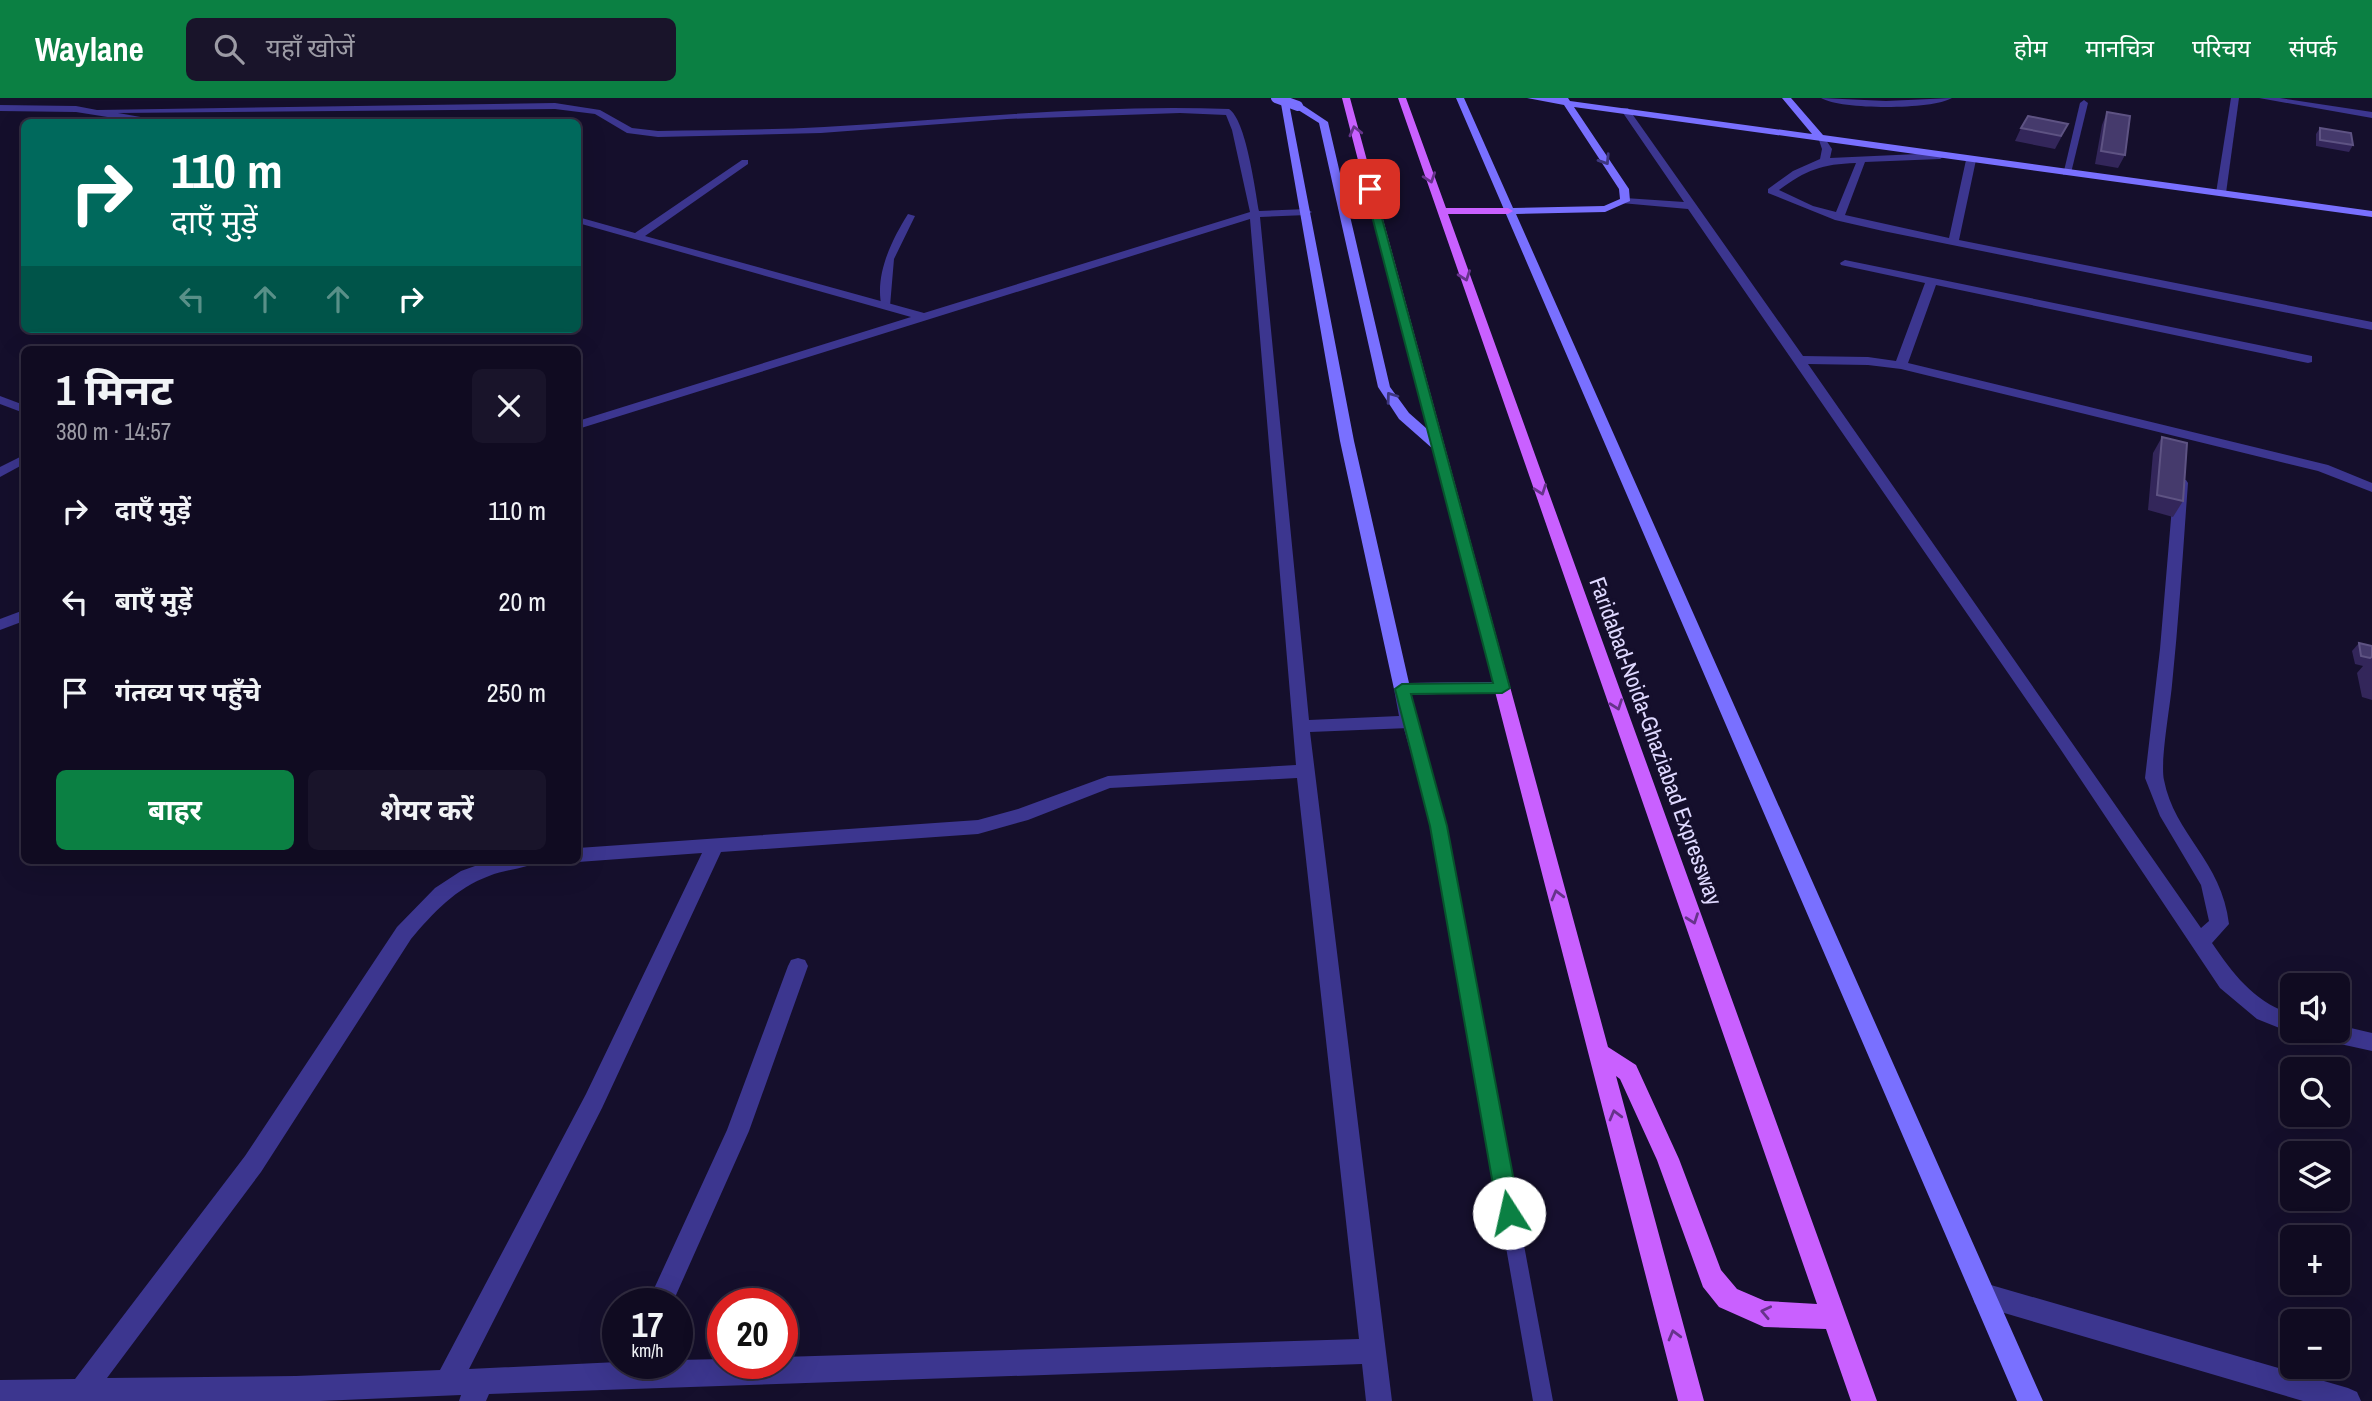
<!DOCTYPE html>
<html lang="hi">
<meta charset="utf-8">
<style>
body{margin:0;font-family:"Archivo Narrow","Noto Sans Devanagari",sans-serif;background:#19142a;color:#f1f3f6;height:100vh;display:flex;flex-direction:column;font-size:26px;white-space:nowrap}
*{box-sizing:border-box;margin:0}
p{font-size:23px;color:#9c9ba5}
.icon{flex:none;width:38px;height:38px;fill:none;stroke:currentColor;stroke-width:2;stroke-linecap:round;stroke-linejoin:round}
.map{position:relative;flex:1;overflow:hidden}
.drawer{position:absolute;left:21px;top:248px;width:560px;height:518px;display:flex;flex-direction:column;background:#100b21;border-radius:10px;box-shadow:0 7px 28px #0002,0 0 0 2px #302b3f}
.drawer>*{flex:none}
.hud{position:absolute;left:21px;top:21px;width:560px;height:214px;border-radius:10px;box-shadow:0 7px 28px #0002,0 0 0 2px #302b3f;background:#00695c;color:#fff;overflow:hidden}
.tools{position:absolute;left:2280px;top:875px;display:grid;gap:14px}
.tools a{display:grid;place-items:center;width:70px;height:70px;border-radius:10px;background:#100b21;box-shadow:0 7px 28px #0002,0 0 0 2px #302b3f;font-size:35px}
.speed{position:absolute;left:602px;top:1190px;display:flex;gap:14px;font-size:35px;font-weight:700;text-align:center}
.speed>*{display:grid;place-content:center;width:91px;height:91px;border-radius:50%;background:#100b21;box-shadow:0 7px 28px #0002,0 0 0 2px #302b3f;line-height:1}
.speed small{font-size:18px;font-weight:400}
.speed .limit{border:10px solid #d22;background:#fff;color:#111}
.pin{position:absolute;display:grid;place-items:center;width:60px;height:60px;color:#fff;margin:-30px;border-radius:14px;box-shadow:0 4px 10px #0006}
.me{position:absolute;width:77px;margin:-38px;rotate:350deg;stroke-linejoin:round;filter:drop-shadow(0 0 5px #0008)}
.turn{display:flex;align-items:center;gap:24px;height:147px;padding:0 35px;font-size:32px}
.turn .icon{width:91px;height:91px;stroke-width:2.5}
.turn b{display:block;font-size:49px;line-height:60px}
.lanes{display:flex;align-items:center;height:66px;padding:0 35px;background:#0003;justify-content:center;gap:35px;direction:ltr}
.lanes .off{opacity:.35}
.round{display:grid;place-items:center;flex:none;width:74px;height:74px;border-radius:10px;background:#19142a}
.overview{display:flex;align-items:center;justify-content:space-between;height:119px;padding:0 35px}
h1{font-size:42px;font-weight:700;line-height:52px}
.primary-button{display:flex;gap:14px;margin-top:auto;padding:14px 35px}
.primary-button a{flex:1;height:80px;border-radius:10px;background:#0b8043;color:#fff;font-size:28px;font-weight:700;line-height:80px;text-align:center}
.primary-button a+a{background:#19142a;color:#f1f3f6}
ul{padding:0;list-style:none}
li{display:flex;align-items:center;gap:21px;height:91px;padding:0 35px}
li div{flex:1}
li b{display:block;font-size:26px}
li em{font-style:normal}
header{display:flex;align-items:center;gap:42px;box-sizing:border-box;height:98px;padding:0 35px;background:#0b8043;color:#fff}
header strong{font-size:33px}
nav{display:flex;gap:38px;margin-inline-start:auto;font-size:24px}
.search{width:490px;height:63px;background:#19142a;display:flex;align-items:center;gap:18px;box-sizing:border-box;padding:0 24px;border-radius:10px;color:#9c9ba5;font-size:26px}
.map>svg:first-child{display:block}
</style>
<header>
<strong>Waylane</strong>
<div class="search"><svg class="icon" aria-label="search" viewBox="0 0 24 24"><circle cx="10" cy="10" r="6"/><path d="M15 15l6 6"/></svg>यहाँ खोजें</div>
<nav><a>होम</a><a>मानचित्र</a><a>परिचय</a><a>संपर्क</a></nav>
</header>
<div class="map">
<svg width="2372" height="1303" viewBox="0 0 2372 1303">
<rect width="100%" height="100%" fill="#150f2c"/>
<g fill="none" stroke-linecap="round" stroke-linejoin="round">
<g fill="#3c368f" fill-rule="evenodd">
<path d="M908,116L915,118L894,161L890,208L882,210C874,178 891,143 908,116Z"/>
<polygon points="1409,619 1416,624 1446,728 1553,1303 1533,1303 1432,728 1402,624"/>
</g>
<g fill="#3c368f" fill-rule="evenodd">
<path d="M1821,0L1886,3L1952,0C1932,12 1841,12 1821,0Z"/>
<polygon points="2231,0 2239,0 2226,95 2221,98 2216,95"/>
<polygon points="2259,0 2280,0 2372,14 2372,20"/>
<polygon points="2084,2 2088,5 2071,75 2063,77 2080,5"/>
<path d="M555,5L600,12L632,30L658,33C713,32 769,32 824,29C959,21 1094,6 1229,11C1246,22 1255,91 1259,113L1307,111L1312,114L1307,117L1260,119L1309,622L1399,618L1394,591L1402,585L1410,591L1418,624L1409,630L1310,634L1392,1303H1366L1362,1266L489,1296L486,1303H459L461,1297L320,1303H0V1282L75,1281L245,1058L397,829L435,790L461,773L489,763H529L527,768C514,772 501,773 489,778C456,790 433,815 411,841L261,1074L107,1280L296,1278L440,1272L586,996L702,755L578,764L574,763H578V750L978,722L1018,711L1108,678L1296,667L1250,121L578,331V323L911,219L578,125V119L635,135L742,62H748V66L645,138L924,215L1250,114L1232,32L1226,17L1180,15L1007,21L821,35L658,39L627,35L595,16L555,11L118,15L152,21L156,24H139L76,14L0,13V7L76,8L97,12ZM1297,680L1359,1241L782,1259V1265H723V1261L677,1262V1265L618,1264L469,1271L602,1010L721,754L978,736L1028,722L1110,690Z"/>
<path d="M1622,10H1628L1803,258L1868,259L1896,263L1925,185L1841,167L1840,165L1845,162L2312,258V264L2308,265L1936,187L1908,265L2328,367L2372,385V394L2318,373L1901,271L1868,267L1808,266L2201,830L2209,823L2201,787L2160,718L2145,680L2160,551L2174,385L2181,381L2186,382L2188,385C2183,452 2179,520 2172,587C2170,609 2160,664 2164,682C2174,736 2222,763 2229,826L2212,845C2233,876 2255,905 2292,916V933H2296L2282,931L2257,921L2220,890L2059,649L1688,111L1621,105V101L1625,100L1684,104L1621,12Z"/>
<path d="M1818,39H1824L1832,51L1830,60L1940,55L1945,58L1940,61L1865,64L1845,117L1949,140L1966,62L1971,59L1976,62L1959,142L2372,224V232L1883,133L1835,122L1768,95V91L1793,73L1820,61L1822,51ZM1856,65L1836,114L1813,108L1779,92C1806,72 1822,66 1856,65Z"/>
<polygon points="0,298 24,307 24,315 0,306"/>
<polygon points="24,357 24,366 0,379 0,369"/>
<polygon points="24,512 24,523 0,532 0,521"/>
<polygon points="798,860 805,862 808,868 749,1033 672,1206 647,1206 727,1032 788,868 791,862"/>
<polygon points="2338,927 2372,935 2372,953 2322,942 2314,939 2311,933 2338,933"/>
<polygon points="1984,1185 2348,1290 2357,1294 2361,1303 2303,1303 1984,1209 1975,1206 1972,1197 1975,1188"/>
</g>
<g fill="#7970ff" fill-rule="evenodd">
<polygon points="1280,0 1288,0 1354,343 1409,585 1502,584 1510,590 1508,594 1402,597 1394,591 1340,343"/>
<polygon points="1456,0 1464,0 1513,110 1604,108 1620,101 1619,91 1564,7 1527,0 1568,0 1570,3 1812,36 1782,0 1791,0 1823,37 2372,113 2372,119 1574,9 1629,91 1630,103 1605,114 1516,116 2043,1303 2017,1303"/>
<polygon points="1295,6 1301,6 1328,24 1390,289 1409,315 1443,345 1443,351 1433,351 1399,321 1378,289 1319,25 1295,10"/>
</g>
<polygon fill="#c960ff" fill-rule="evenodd" points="1342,0 1350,0 1608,949 1636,967 1679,1061 1721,1172 1737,1191 1765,1203 1817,1206 1398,0 1406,0 1446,110 1508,110 1513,113 1508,116 1448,116 1877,1303 1851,1303 1826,1231 1764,1229 1719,1209 1703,1189 1657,1062 1620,981 1616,978 1704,1303 1678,1303"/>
<polyline stroke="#7970ff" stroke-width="10" points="1276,0 1298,8"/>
</g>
<g fill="#33265a">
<polygon points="2107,14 2125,57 2118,70 2095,66 2102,27"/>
<polygon points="2021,30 2062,38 2055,51 2015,43"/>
<polygon points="2320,30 2353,47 2349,54 2316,48 2316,36"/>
<polygon points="2162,339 2183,403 2173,419 2148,412 2153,355"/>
<polygon points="2359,545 2372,548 2372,602 2362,599 2357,575 2363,568 2355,566 2352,553"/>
</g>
<g fill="#453a6c" stroke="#5e5383" stroke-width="2">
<polygon points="2107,14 2130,18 2125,57 2101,53"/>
<polygon points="2028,18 2068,26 2061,38 2021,30"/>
<polygon points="2320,30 2351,35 2353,47 2320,42"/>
<polygon points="2162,339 2187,345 2183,403 2157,397"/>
<polygon points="2359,545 2372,548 2372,559 2370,560 2361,558"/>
</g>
<defs><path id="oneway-chevron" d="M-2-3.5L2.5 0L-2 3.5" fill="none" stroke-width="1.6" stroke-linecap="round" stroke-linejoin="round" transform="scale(1.75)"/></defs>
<g stroke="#66338b">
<use href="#oneway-chevron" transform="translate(1355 33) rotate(-104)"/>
<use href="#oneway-chevron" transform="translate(1430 80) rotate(71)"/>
<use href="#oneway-chevron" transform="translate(1465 178) rotate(70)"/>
<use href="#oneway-chevron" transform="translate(1541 392) rotate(70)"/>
<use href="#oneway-chevron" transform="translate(1617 607) rotate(70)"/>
<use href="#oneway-chevron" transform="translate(1557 797) rotate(-105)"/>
<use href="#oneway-chevron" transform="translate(1693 821) rotate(70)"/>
<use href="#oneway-chevron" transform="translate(1615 1017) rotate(-105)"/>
<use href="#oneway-chevron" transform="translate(1766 1214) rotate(-168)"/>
<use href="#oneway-chevron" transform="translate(1674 1237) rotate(-105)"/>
</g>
<g stroke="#3d3680">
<use href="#oneway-chevron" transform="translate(1605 62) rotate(57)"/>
<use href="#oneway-chevron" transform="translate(1391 299) rotate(-126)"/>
</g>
<polygon fill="#0b8043" stroke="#07532c" stroke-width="2" points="1370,88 1374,91 1510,590 1502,595 1411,596 1447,728 1520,1115 1516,1122 1509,1125 1501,1122 1498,1115 1430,728 1395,591 1402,586 1493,585 1365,91"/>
<g text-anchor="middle" stroke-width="7" stroke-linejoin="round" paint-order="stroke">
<g font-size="23" fill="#dfd9ff" stroke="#150f2c">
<text transform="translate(1656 643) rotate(70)" y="8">Faridabad-Noida-Ghaziabad Expressway</text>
</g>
</g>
</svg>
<div class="tools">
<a><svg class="icon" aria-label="sound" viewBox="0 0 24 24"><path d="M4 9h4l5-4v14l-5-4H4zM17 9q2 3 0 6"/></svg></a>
<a><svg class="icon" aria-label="search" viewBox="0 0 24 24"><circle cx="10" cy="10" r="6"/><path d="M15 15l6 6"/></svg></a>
<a><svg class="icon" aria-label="layers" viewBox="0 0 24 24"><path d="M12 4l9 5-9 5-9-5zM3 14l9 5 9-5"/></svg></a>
<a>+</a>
<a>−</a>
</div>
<div class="speed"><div>17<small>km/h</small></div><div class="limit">20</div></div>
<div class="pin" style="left:1370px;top:91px;background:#d93025"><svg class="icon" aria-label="arrive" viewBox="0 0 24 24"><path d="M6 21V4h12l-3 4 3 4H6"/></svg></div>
<svg class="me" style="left:1509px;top:1115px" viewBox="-20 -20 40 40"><circle r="19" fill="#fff"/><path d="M0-13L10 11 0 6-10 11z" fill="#0b8043"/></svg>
<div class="hud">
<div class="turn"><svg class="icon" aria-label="right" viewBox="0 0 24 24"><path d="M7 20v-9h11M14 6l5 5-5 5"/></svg><div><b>110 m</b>दाएँ मुड़ें</div></div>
<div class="lanes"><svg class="icon off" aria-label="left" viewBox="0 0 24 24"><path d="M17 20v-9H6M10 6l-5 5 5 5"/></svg><svg class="icon off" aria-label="ahead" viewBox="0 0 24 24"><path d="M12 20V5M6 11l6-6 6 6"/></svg><svg class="icon off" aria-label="ahead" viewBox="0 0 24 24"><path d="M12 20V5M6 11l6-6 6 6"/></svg><svg class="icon" aria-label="right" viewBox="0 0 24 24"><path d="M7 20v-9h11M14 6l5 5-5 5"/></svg></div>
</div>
<section class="drawer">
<div class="overview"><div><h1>1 मिनट</h1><p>380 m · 14:57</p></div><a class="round"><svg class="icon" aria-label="close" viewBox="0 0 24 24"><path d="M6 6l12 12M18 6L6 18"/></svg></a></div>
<ul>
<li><svg class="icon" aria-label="right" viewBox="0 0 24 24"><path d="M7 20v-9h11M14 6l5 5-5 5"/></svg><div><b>दाएँ मुड़ें</b></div><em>110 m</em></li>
<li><svg class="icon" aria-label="left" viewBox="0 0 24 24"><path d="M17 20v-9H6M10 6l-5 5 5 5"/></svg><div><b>बाएँ मुड़ें</b></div><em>20 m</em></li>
<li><svg class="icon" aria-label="arrive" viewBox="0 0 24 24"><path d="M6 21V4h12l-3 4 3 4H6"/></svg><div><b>गंतव्य पर पहुँचे</b></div><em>250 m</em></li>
</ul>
<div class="primary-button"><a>बाहर</a><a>शेयर करें</a></div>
</section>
</div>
